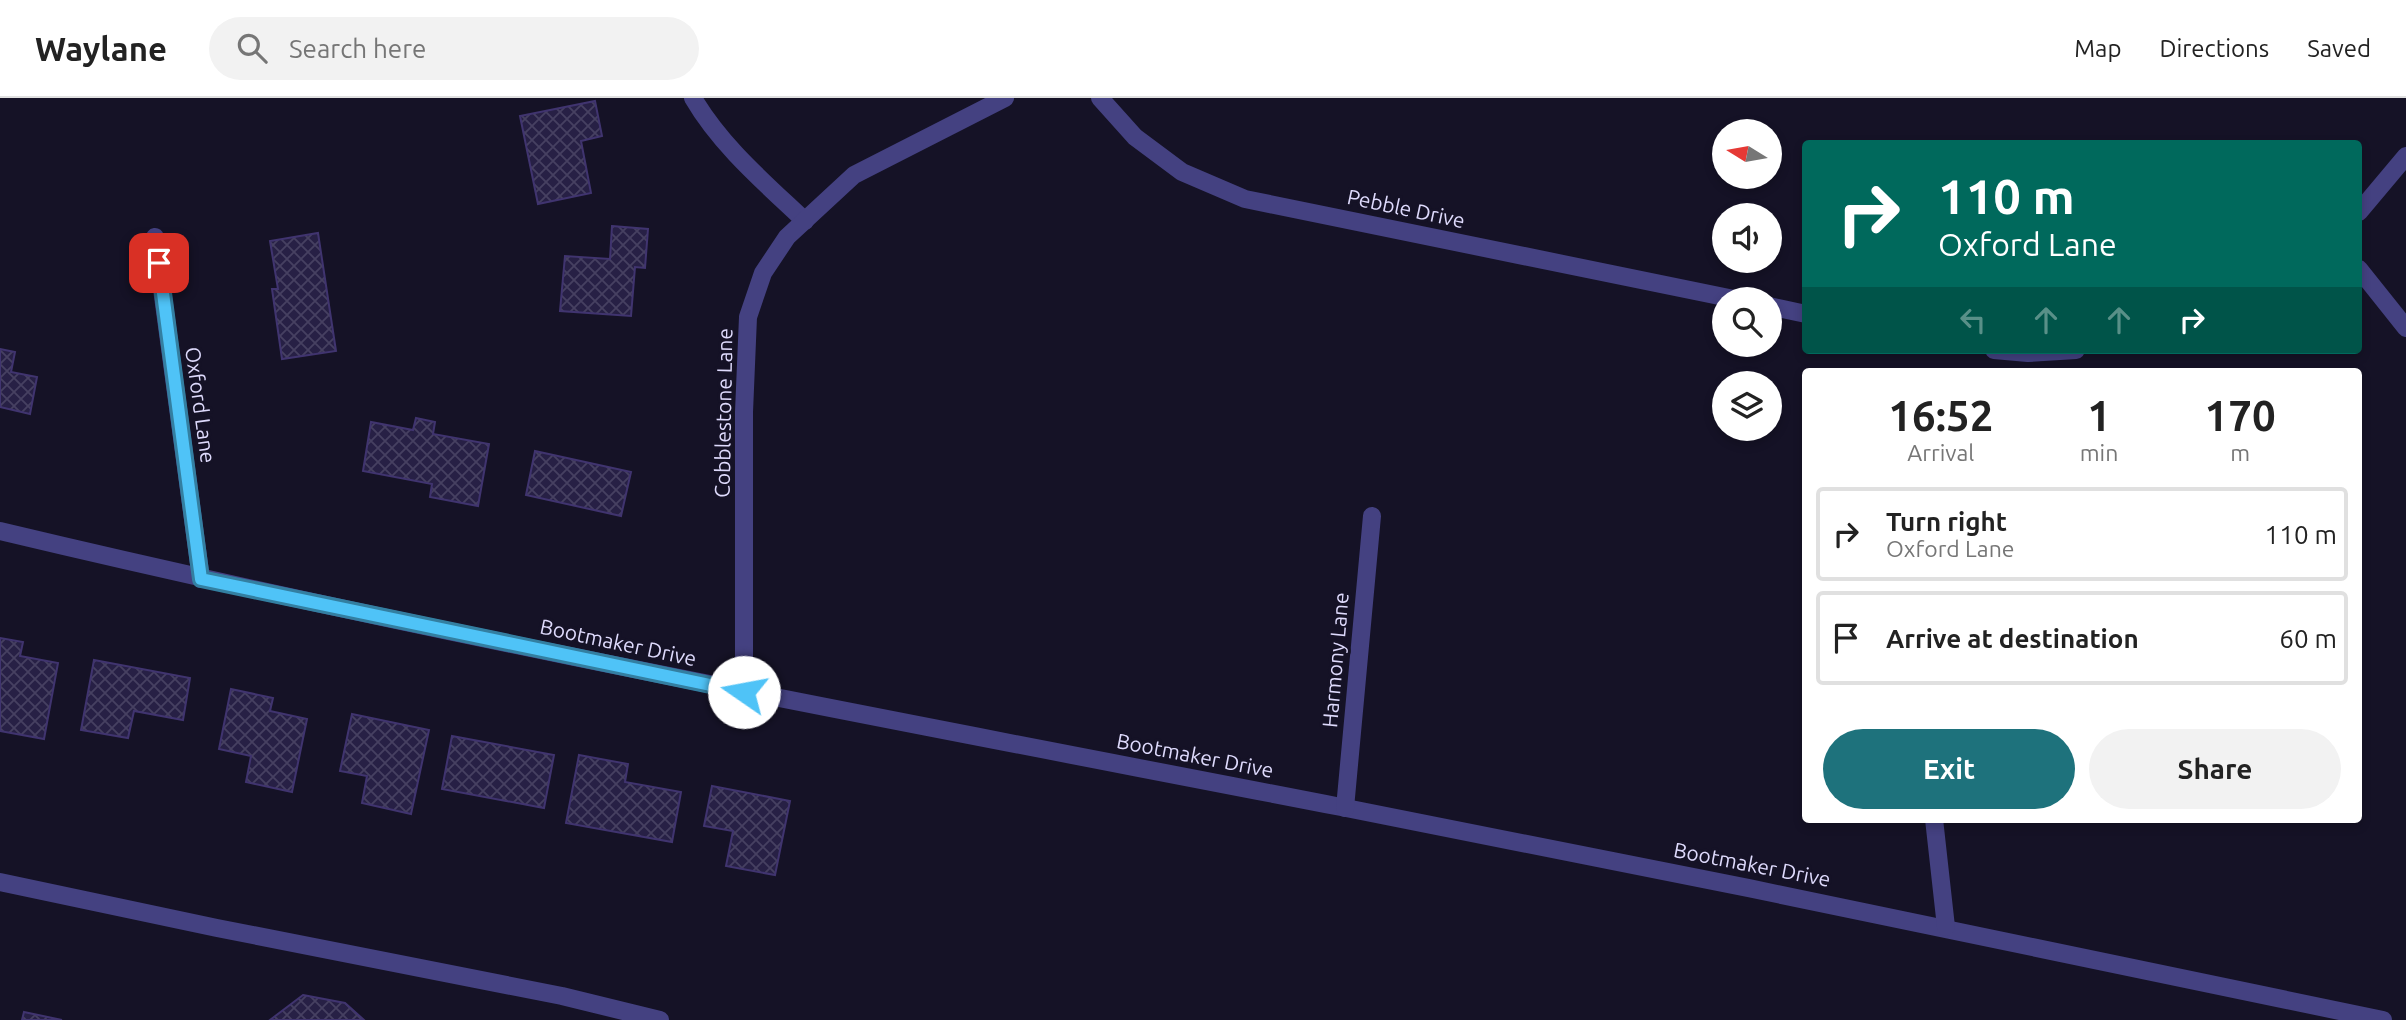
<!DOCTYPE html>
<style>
body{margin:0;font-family:Ubuntu,sans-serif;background:#f2f2f2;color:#222;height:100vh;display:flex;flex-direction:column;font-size:26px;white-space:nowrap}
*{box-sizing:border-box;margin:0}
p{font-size:23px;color:#767676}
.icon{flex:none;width:38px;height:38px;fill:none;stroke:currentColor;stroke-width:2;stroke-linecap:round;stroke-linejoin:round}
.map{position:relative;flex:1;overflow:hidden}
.panel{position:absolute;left:1802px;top:270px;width:560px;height:455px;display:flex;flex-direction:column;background:#fff;border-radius:7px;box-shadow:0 4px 10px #0003}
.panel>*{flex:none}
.top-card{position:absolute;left:1802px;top:42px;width:560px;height:214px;border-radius:7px;box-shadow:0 4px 10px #0003;background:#00695c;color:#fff;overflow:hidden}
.needle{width:46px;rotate:281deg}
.controls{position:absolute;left:1712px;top:21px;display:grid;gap:14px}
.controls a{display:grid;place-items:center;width:70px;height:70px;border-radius:50%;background:#fff;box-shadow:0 4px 10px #0003;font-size:35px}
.pin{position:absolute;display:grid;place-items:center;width:60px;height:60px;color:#fff;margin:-30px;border-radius:14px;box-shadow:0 4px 10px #0006}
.me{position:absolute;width:77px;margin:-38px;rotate:282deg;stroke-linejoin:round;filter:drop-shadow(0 0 5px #0008)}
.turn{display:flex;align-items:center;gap:24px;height:147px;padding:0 21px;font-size:32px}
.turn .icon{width:91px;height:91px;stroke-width:2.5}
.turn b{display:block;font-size:49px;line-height:60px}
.lanes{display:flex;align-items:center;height:66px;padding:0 21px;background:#0003;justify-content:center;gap:35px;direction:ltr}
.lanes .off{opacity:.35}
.eta{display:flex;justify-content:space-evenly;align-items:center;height:119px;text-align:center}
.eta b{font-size:42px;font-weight:600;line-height:49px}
.action{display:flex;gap:14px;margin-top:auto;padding:14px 21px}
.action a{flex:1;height:80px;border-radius:42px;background:#1e727c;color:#fff;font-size:28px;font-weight:600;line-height:80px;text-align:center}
.action a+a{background:#f2f2f2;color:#222}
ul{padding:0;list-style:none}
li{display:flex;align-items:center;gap:21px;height:94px;margin:0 14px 10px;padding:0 7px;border:4px solid #e0e0e0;border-radius:7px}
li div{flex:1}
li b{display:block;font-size:26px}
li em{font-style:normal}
header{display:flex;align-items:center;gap:42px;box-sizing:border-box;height:98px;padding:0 35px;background:#fff;border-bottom:2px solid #e0e0e0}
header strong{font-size:33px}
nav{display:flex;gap:38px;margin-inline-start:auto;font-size:24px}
.search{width:490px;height:63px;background:#f2f2f2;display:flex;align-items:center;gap:18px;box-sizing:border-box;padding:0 24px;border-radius:38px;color:#767676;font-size:26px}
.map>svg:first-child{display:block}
</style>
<header>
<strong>Waylane</strong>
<div class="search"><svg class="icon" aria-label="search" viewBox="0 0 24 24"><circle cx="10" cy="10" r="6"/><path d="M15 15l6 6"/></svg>Search here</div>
<nav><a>Map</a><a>Directions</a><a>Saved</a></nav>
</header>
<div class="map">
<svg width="2406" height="922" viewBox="0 0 2406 922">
<defs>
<pattern id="building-cross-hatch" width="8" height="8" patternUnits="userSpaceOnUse" patternTransform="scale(1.75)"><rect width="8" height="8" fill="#272045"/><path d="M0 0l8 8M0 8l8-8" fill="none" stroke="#464061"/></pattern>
</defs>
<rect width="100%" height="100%" fill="#151226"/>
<g fill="url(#building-cross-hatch)" stroke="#40346f" stroke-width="2">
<polygon points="595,3 602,38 581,43 591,95 538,106 520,18"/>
<polygon points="612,128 648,131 645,170 635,169 631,218 560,213 565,158 610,161"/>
<polygon points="318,135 336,253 282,261 272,191 278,191 270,143"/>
<polygon points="0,251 15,254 11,274 37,279 30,316 0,309"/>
<polygon points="416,320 435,324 433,336 489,346 478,408 430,399 432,386 363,373 371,324 413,332"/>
<polygon points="535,353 631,374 621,418 526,397"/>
<polygon points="0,540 23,544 20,558 58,565 44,641 0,633"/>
<polygon points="94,562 190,580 183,622 134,613 128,640 81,632"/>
<polygon points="231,591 273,600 270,613 307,621 292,694 246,684 251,658 219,651"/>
<polygon points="352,616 429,632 411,716 362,705 367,678 340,673"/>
<polygon points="452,638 554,657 544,710 442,691"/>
<polygon points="579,657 628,666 625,684 681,694 672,744 566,725"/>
<polygon points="712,688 790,703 775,777 726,768 733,733 704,728"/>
<polygon points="303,897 345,905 364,922 270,922"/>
<polygon points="24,914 62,922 22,922"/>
</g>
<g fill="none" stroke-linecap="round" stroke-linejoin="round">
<g stroke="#444181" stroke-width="18">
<path d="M693,0C721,48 765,85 805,123"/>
<polyline points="1100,0 1135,39 1182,74 1245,101 1734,201"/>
<polyline points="2359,114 2406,58"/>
<polyline points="155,139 201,481"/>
<polyline points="2359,171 2406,230"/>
<polyline points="1769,208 1806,216"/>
<polyline points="1994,252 2028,255 2076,252"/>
<path d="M0,433C444,539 893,622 1341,709C1689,777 2036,848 2383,922"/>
<polyline points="744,594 744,314 748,219 763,175 787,139 854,77 1005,0"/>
<polyline points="1345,710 1372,418"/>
<polyline points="1934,721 1946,829"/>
<polyline points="0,784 217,830 562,898 660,922"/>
</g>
</g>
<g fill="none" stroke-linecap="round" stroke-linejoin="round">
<defs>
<polyline id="route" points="159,165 201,481 744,594"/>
</defs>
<use href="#route" stroke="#337fa1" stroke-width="18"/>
<use href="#route" stroke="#4fc3f7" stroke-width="12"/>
</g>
<g text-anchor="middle" stroke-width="6" stroke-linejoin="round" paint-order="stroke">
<g font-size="21" fill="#dedafc" stroke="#151226">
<text transform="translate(1406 111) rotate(12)" y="7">Pebble Drive</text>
<text transform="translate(200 307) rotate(82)" y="7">Oxford Lane</text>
<text transform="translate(724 315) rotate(-89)" y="7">Cobblestone Lane</text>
<text transform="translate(618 545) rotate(12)" y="7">Bootmaker Drive</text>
<text transform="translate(1336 562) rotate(-85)" y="7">Harmony Lane</text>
<text transform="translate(1195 658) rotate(11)" y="7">Bootmaker Drive</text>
<text transform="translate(1752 767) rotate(11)" y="7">Bootmaker Drive</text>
</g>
</g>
</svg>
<div class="controls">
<a><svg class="needle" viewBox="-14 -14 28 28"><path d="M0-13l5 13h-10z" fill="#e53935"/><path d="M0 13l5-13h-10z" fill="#767676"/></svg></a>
<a><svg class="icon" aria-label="sound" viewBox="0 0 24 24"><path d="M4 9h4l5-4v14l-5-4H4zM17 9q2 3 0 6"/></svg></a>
<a><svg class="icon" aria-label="search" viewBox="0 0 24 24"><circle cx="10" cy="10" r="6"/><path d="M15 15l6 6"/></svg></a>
<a><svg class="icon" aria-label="layers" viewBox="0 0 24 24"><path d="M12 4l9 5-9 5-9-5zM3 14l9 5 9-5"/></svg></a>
</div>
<div class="pin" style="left:159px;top:165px;background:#d93025"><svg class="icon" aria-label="arrive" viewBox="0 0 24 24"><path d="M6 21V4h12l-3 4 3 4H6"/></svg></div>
<svg class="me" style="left:744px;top:594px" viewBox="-20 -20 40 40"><circle r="19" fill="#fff"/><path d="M0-13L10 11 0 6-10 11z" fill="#4fc3f7"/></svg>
<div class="top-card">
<div class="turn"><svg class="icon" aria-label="right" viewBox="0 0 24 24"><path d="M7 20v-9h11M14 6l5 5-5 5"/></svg><div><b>110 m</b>Oxford Lane</div></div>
<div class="lanes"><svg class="icon off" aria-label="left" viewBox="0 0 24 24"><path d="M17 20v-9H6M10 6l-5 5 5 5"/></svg><svg class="icon off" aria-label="ahead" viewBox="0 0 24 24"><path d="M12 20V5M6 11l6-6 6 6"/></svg><svg class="icon off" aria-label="ahead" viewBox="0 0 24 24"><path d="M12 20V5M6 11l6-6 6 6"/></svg><svg class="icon" aria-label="right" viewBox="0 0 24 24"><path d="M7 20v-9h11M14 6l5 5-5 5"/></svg></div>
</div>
<section class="panel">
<div class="eta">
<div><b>16:52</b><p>Arrival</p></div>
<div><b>1</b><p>min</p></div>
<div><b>170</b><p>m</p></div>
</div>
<ul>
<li><svg class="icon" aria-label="right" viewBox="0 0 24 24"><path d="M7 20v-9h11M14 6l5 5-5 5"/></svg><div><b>Turn right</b><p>Oxford Lane</p></div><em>110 m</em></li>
<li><svg class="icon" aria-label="arrive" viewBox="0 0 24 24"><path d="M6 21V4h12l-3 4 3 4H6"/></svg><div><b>Arrive at destination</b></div><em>60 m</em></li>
</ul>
<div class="action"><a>Exit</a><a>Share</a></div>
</section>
</div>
